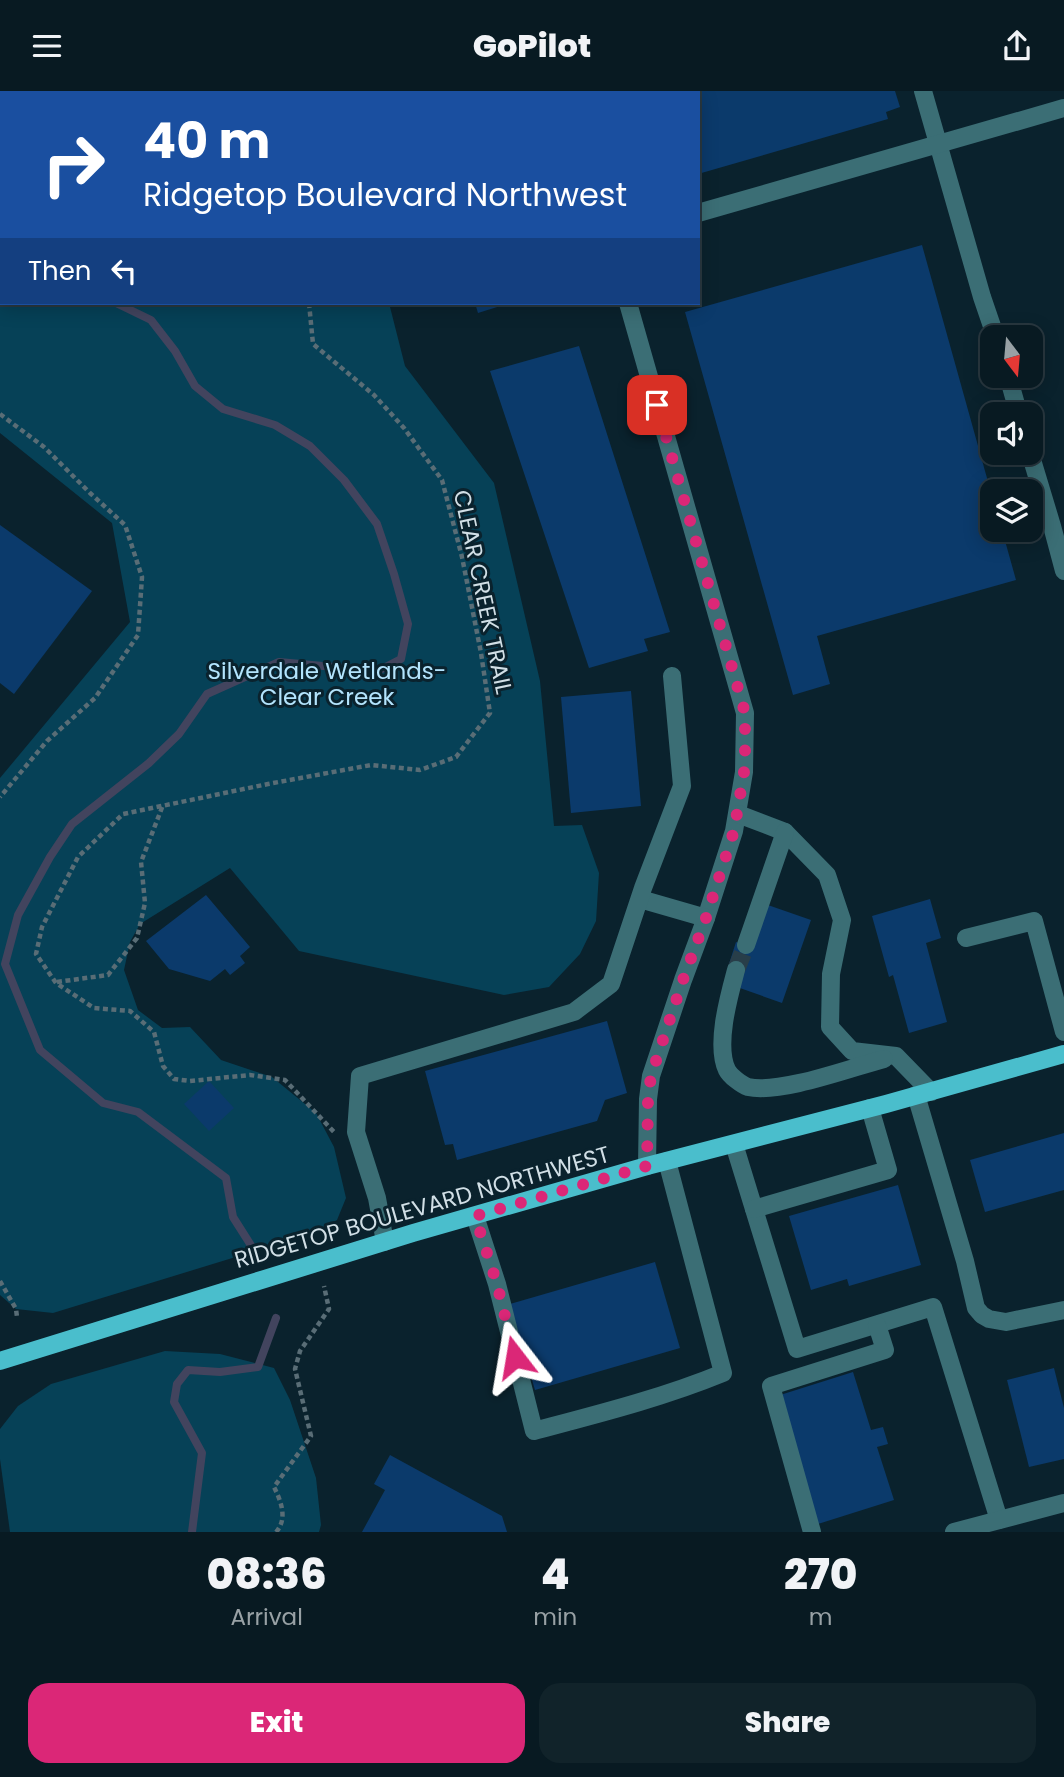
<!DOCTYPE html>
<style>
body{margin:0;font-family:Poppins,sans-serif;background:#11232a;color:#f1f3f6;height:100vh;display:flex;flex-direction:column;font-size:26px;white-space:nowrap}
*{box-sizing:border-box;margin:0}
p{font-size:23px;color:#98a1a5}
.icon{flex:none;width:38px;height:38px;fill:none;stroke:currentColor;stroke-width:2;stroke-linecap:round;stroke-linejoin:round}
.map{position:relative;height:1441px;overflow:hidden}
.panel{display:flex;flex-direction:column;background:#081a22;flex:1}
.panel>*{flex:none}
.hud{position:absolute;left:0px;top:0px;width:700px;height:214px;box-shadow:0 4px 18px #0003,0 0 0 2px #293840;background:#1a4fa0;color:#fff;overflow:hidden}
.needle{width:46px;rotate:164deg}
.controls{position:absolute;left:980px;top:234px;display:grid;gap:14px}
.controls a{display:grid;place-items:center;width:63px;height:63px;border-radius:14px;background:#081a22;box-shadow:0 4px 18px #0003,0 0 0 2px #293840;font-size:35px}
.pin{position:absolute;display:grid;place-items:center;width:60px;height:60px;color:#fff;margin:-30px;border-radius:14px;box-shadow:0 4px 10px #0006}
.me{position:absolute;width:77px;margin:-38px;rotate:346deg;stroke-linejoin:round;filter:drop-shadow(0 0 5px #0008)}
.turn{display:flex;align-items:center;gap:24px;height:147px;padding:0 28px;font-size:32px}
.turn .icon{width:91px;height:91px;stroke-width:2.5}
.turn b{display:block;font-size:49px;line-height:60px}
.then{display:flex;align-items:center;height:66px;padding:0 28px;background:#0003;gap:14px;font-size:26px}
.eta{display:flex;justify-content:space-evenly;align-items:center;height:119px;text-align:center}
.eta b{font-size:42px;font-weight:800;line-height:49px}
.action{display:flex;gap:14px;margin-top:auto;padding:14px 28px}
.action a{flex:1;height:80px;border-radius:21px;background:#db2777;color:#fff;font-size:28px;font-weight:800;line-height:80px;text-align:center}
.action a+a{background:#11232a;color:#f1f3f6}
header{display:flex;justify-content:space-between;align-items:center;height:91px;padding:0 28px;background:#081a22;font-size:32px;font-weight:800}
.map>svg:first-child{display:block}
</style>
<header><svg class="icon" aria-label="menu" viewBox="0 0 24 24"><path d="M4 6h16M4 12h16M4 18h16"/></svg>GoPilot<svg class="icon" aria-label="share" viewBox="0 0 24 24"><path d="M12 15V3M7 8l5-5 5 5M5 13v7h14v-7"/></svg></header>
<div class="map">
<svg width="1064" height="1441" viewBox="0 0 1064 1441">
<rect width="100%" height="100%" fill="#0a222d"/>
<g fill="#064157">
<polygon points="0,0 297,0 298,2 2,2 2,212 389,212 405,275 494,392 540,590 554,735 582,734 599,782 596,830 580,863 549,896 504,904 299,860 230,777 140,833 130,851 124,879 138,919 162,937 190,936 221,969 272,986 316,1022 334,1056 346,1107 337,1129 314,1142 53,1222 16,1218 0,1204 0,687 130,531 112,432 0,342"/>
<polygon points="165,1260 220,1263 274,1277 290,1309 316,1387 321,1434 319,1441 10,1441 0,1368 0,1338 18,1315 51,1293"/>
</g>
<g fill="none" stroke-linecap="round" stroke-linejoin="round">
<g stroke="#42445e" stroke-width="8">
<polyline points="81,2 82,0"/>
<polyline points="116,212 151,229 175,260 195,295 223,318 275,334 310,355 344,389 377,433 394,483 408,533 401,568 378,580 279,571 207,603 179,643 149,672 72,733 50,766 18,824 5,873 40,959 103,1012 138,1021 226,1087 233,1126 254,1159"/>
<polyline points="192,1441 202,1362 174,1311 177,1293 188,1279 220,1281 258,1276 276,1227"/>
</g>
</g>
<g fill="#0b3a6b">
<polygon points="698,0 895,0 900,16 886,21 888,28 698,83"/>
<polygon points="922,154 992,405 992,439 1002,439 1016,489 817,545 830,593 793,604 685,221"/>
<polygon points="475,212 510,212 478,222"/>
<polygon points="579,255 670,541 644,548 648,560 589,577 490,280"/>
<polygon points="0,434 92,500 14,603 0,592"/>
<polygon points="631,600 641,715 571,722 561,606"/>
<polygon points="206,804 250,856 240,865 245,872 230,884 225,878 210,890 169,878 146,850"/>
<polygon points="930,808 941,847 926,852 947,931 909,942 893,884 889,886 872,825"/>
<polygon points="765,813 811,829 782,912 737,896 742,881 728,876 736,851 750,856"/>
<polygon points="607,930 627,1002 605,1009 597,1030 457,1069 453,1053 445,1054 425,980"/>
<polygon points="209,990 234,1017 209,1040 184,1013"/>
<polygon points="1064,1042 1064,1099 985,1121 970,1069"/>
<polygon points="898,1094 921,1174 849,1195 847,1188 811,1199 789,1125"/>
<polygon points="655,1171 680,1257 535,1299 510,1213"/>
<polygon points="1054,1277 1064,1317 1064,1368 1029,1376 1007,1289"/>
<polygon points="853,1281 871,1339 883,1336 888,1353 877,1356 894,1409 818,1433 777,1305"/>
<polygon points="390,1364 502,1425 507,1441 362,1441 385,1399 374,1393"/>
</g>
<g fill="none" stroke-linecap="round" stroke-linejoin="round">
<polyline stroke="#283e49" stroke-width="18" stroke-dasharray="18 9" stroke-linecap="butt" points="736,879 746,854"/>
<g stroke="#596d76" stroke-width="4.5" stroke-dasharray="5 3.5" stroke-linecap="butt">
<polyline points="264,2 264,0"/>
<polyline points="309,212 313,253 374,304 404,337 442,389 462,466 481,562 490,622 456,666 420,679 371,674 268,693 123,723 78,766 42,836 36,863 56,892 94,917 130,920 154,941 163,975 174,988 190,990 250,984 285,989 334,1041"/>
<polyline points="0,323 44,356 90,402 125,434 142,486 138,544 95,607 47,650 0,706"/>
<polyline points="57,891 108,884 137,847 145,812 141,771 163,714"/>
<polyline points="0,1190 16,1218 17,1226"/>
<path d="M276,1441C288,1428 281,1410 274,1396L311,1345L295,1278L300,1260L329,1218L324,1195"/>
</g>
<g stroke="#3b6e75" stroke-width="18">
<polyline points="569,0 570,2"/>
<polyline points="615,0 615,2"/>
<polyline points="923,0 982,206 996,247"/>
<polyline points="698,122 1064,17"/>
<polyline points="628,212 745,622 744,681 734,740 706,827 683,889 651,985 648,1008 647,1075"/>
<polyline points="1008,285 1019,324"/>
<polyline points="1030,362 1052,435 1064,480"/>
<polyline points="738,723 785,741 827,784 842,829 831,883 830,936 852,960 896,965 931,1001"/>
<polyline points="640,808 706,827"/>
<polyline points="966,847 1034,830 1064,941"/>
<polyline points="746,854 785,741"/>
<path d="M736,879C729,905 715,954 727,979C730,985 742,994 748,996C781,1003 850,977 884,968"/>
<polyline points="916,1004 965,1170 976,1217 982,1224 989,1228 1006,1231 1064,1219"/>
<polyline points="734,1053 797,1258 933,1216 999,1429"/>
<polyline points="754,1118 888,1079 870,1017"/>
<path d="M475,1125L497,1193L534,1340C598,1323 662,1307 723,1282L667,1070"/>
<polyline points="385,1151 377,1107 356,1041 360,985 574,921 611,893 643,797 682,695 672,585"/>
<polyline points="812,1441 771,1295 885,1259 877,1234"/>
<polyline points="954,1441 1064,1412"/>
</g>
<polyline stroke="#4abecc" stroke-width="18" points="0,1270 413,1142 647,1075 886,1013 1064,963"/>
</g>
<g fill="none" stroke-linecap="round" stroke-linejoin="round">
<polyline stroke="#db2777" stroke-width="12" stroke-dasharray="0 21.6" points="515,1266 497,1193 475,1125 647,1075 648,1008 651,985 683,889 706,827 734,740 744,681 745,666 745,622 657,314"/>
</g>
<g text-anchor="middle" stroke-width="6" stroke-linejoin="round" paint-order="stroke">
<g font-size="23" fill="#d1dfe6" stroke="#0a222d">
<text transform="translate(483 501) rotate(78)" y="8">CLEAR CREEK TRAIL</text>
<text transform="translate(422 1116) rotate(-16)" y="8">RIDGETOP BOULEVARD NORTHWEST</text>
</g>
<g font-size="23" fill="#b3e4fd" stroke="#0a222d">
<text x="327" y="588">Silverdale Wetlands-<tspan x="327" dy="26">Clear Creek</tspan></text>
</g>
</g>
</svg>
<div class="controls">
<a><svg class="needle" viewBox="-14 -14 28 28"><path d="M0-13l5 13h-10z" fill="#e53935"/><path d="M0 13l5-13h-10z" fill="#98a1a5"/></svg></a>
<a><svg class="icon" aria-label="sound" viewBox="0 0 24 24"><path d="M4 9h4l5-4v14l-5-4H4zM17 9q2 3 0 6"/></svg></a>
<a><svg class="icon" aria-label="layers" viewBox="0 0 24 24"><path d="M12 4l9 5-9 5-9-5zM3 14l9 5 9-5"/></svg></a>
</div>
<div class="pin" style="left:657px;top:314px;background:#d93025"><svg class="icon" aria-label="arrive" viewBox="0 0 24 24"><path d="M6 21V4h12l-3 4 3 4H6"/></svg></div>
<svg class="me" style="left:515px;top:1266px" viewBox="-20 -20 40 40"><path d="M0-17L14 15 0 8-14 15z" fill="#db2777" stroke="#fff" stroke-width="4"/></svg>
<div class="hud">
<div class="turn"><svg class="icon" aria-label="right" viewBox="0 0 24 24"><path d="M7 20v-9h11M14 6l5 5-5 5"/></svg><div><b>40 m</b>Ridgetop Boulevard Northwest</div></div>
<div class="then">Then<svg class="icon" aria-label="left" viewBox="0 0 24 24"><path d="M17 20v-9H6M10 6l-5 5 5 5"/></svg></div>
</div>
</div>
<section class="panel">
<div class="eta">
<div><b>08:36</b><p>Arrival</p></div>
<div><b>4</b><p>min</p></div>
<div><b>270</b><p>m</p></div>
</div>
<div class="action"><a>Exit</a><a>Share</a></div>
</section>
